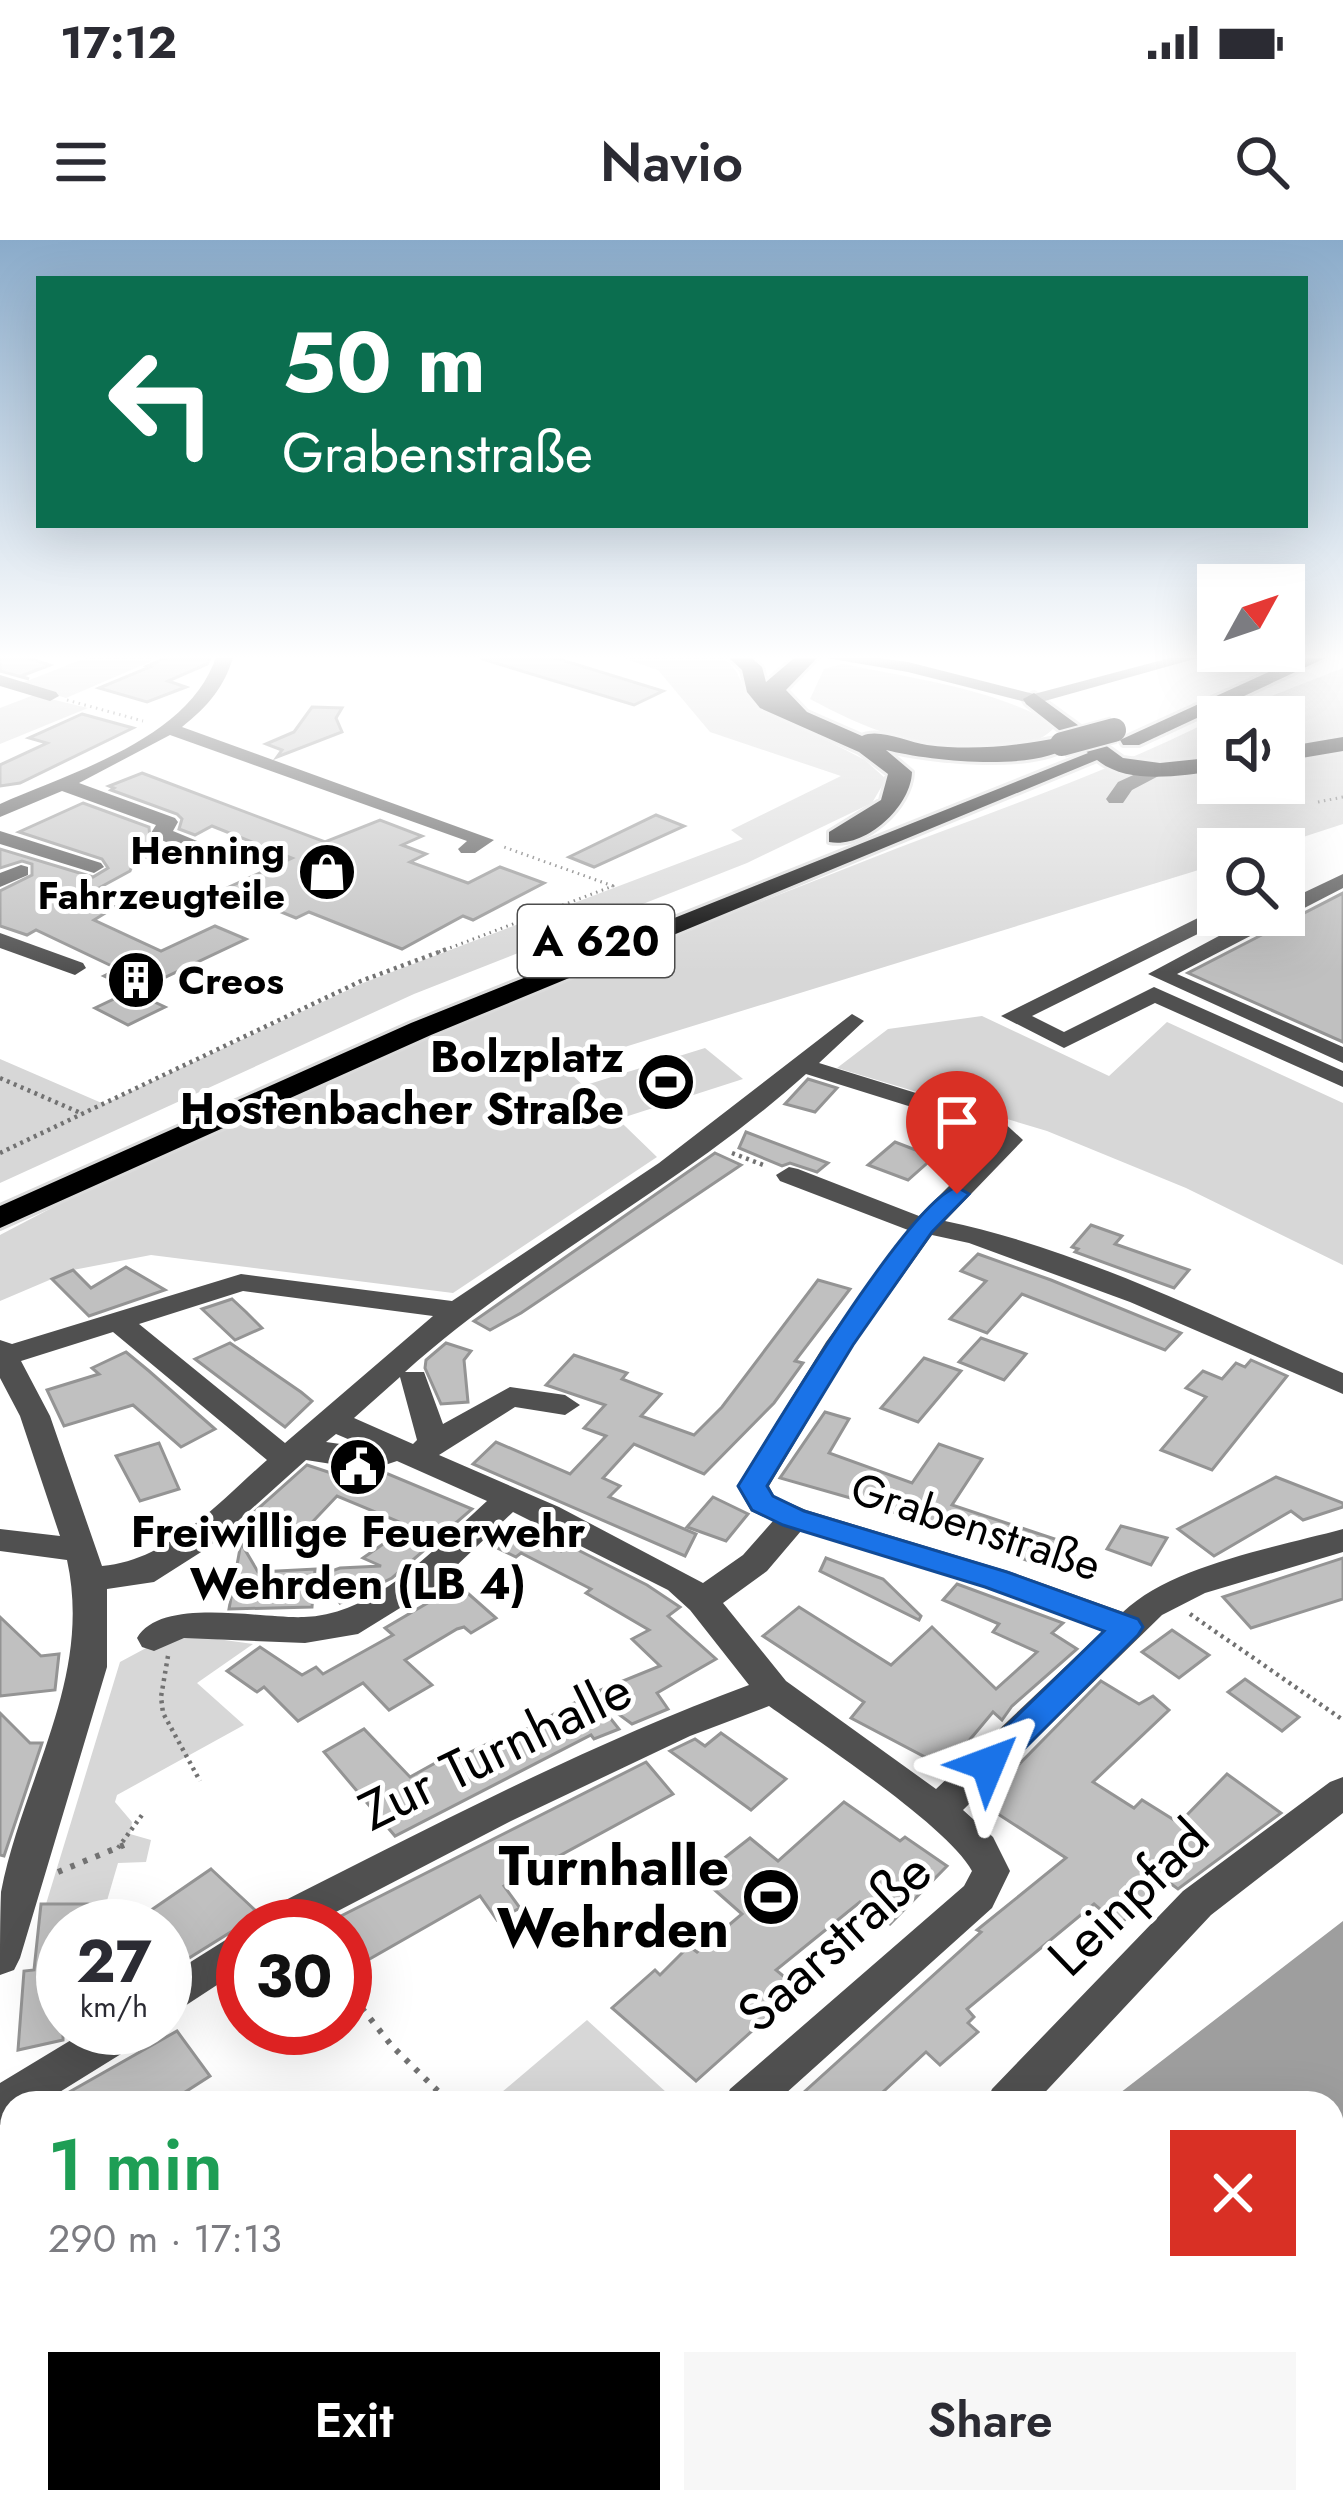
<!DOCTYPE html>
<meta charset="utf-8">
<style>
body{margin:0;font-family:Jost,sans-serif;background:#f7f7f7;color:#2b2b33;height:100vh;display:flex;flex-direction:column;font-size:45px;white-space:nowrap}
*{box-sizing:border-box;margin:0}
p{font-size:39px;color:#7c7c81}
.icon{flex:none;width:66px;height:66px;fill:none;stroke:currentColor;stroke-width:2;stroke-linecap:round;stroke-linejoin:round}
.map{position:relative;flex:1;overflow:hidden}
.side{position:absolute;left:0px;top:1851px;width:1344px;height:423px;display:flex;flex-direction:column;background:#fff;border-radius:36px 36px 0 0;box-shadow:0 12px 48px #0002}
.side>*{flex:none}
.top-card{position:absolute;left:36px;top:36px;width:1272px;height:252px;border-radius:0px;box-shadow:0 12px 48px #0002;background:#0b6e4f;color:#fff;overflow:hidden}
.needle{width:78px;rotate:50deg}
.buttons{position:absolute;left:1197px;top:324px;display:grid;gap:24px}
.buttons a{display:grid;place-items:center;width:108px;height:108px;border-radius:0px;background:#fff;box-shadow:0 12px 48px #0002;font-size:60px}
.speed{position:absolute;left:36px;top:1659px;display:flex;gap:24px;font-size:60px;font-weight:700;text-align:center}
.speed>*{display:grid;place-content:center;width:156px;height:156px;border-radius:50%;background:#fff;box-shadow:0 12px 48px #0002;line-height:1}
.speed small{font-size:30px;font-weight:400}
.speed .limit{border:18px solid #d22;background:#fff;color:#111}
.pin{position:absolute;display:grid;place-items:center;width:102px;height:102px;color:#fff;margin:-123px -51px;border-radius:50% 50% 50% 0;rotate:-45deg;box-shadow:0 0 12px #0007}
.pin .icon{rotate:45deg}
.me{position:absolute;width:132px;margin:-66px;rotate:46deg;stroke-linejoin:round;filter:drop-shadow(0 0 9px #0008)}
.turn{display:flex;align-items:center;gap:42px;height:252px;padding:0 48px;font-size:54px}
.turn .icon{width:156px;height:156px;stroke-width:2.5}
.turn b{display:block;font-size:84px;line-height:102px}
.round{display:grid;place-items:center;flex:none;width:126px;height:126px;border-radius:0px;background:#f7f7f7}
.headline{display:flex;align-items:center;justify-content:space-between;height:204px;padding:0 48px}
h1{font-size:72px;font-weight:600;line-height:90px;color:#1e9e55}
.action{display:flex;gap:24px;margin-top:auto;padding:24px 48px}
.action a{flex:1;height:138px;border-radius:0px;background:#000;color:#fff;font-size:48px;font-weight:600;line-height:138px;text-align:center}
.action a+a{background:#f7f7f7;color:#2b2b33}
.status{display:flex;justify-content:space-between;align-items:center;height:84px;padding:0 60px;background:#fff;direction:ltr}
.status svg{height:33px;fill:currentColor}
header{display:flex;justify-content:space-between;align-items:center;height:156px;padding:0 48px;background:#fff;font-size:54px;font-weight:600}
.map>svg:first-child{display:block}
</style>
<div class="status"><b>17:12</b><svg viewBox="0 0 49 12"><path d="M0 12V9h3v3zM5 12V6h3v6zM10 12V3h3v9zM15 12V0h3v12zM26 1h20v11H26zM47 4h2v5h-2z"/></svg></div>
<header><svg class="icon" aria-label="menu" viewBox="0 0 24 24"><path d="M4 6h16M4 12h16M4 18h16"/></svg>Navio<svg class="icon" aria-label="search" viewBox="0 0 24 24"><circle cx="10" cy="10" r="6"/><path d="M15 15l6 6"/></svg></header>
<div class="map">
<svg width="1343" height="2272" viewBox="0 0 1343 2272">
<rect width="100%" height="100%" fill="#fff"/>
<g fill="#d7d7d7">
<polygon points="96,414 152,414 152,421 66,458 19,444"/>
<path d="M611,414C638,414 709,405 728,422C741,433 742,450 754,463L865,520L886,539L872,563L747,623L414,754L0,943V819L104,864L363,743L743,599L731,590L841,536L710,492L658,430Z"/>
<path d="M843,424C917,439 991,448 1057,485C1041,503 1023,505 998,507C927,514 872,492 810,459L824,429Z"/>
<path d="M1343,428V584L1266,609H1218V624L563,826L657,917L453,1053L151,1015L73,1030L0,1061V995C275,848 568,738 857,624C978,576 1102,536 1218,477V543H1284V477H1218Z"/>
<polygon points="34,455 88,468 0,504 0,468"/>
<polygon points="982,776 1109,836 1167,782 1343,863 1343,1025 1186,948 1047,891 837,828 888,789"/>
<polygon points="705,808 743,839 625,877 589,844"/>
<polygon points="174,1393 253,1404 197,1443 244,1485 117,1555 115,1562 132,1582 130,1594 151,1600 146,1622 118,1623 106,1664 46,1664 120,1422"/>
<polygon points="587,1780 678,1863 489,1863"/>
</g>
<g fill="#9e9e9e">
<polygon points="1343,1681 1343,2053 1332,2065 1332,1863 1107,1863"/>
<polygon points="628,2262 1177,2262 1171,2272 620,2272"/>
</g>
<g fill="#c0c0c0" stroke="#949494" stroke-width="3">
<polygon points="0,413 13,413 50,425 21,436 29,439 0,431"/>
<polygon points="165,413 212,413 207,424 168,441 186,447 147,462 99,448 150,427 147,426 166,418"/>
<polygon points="483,413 539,413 663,451 634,465 482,419"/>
<polygon points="312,467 342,468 336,478 342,492 277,517 282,510 266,504 294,492"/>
<polygon points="82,474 133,488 20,543 0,546 0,525 47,503 29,498"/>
<polygon points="142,533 325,602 380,580 422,596 402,605 426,614 410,622 468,643 500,627 544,643 473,680 463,676 402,709 309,672 296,678 225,649 292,618 212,586 195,595 179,589 182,579 177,574 111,550 114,548 109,546"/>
<polygon points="83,563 149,587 150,600 170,609 151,619 137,613 130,631 86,655 115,667 94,680 161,711 215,686 246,699 136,751 104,736 118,729 36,690 27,695 0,686 0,651 32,635 32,624 22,621 0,628 0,609 93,637 108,628 102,619 19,592"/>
<polygon points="656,575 684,586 594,627 569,617"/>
<polygon points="1343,653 1343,802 1188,733"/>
<polygon points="131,751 165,767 128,785 95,768"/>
<polygon points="808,839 837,848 815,872 785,864"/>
<polygon points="746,892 828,923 817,932 790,923 782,926 739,908"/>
<polygon points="895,902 934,917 908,940 868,925"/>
<polygon points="715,913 741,925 521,1073 490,1090 474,1081"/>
<polygon points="1091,985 1122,996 1115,1004 1189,1030 1174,1048 1075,1012 1078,1009 1072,1007"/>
<polygon points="978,1014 1051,1040 1181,1093 1165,1110 1022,1054 987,1093 950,1079 986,1041 961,1031"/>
<polygon points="126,1027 165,1050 89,1076 52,1039 73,1030 91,1048"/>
<polygon points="818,1040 850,1049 795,1121 803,1123 774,1163 704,1234 634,1204 603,1238 620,1246 609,1257 696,1294 685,1316 473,1224 496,1202 570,1234 606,1196 584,1188 605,1165 546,1145 574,1115 627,1133 622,1139 661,1154 641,1176 694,1195 722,1167"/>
<polygon points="232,1059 246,1072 262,1088 235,1100 202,1069"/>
<polygon points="981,1098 1026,1114 1004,1140 959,1122"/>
<polygon points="230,1103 301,1152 312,1161 285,1187 195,1119"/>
<polygon points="446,1103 471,1111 464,1120 468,1162 441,1164 425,1128 426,1120"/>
<polygon points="126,1112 149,1131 215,1189 181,1207 133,1165 64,1186 47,1150 99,1134 92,1128"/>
<polygon points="924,1118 961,1131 918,1182 881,1168"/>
<polygon points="1251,1120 1287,1136 1212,1230 1161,1210 1206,1157 1186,1148 1203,1131 1222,1139 1236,1123 1245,1127"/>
<polygon points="825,1172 849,1179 829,1213 912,1243 939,1204 982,1219 952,1265 1079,1307 1062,1333 868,1263 780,1238"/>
<polygon points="159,1203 179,1249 140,1261 116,1216"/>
<polygon points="307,1225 346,1238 352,1232 381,1231 472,1269 392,1338 340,1363 323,1334 340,1328 381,1326 363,1318 409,1286 337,1256 301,1294 252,1274"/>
<polygon points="1276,1237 1343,1263 1343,1267 1303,1280 1291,1271 1214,1316 1178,1289"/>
<polygon points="713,1257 748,1274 726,1301 687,1287"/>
<polygon points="506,1285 561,1311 568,1305 647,1345 680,1367 668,1376 716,1419 657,1453 668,1469 632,1484 591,1454 660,1426 632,1399 649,1390 586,1353 591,1349 521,1313 516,1317 487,1303"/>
<polygon points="1121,1286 1167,1298 1151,1325 1107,1309"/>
<polygon points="241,1303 258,1332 315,1329 312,1367 229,1369"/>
<polygon points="826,1318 883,1339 921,1376 919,1380 820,1331"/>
<polygon points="1343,1318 1343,1359 1251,1388 1223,1357"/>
<polygon points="957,1344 1063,1383 1052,1393 1077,1409 1012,1466 1002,1480 993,1472 946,1528 851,1478 864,1462 763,1396 799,1367 891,1425 932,1387 996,1449 1037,1412 993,1392 999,1384 943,1360"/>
<polygon points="463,1349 496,1378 471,1393 464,1387 457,1389 405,1420 432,1445 389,1470 363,1443 298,1481 264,1447 257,1452 227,1431 260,1407 302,1435 316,1427 323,1434 393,1395 385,1388 443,1354 447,1358"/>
<polygon points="0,1377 41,1416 59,1414 55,1450 0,1456"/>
<polygon points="1172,1390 1209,1415 1179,1438 1142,1412"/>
<polygon points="1245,1439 1299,1477 1282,1491 1228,1452"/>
<polygon points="1101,1441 1139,1464 1153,1456 1169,1470 1093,1542 1134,1568 1142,1560 1179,1583 1227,1534 1281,1573 1178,1649 1167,1641 1119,1685 1094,1664 967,1769 974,1777 968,1783 978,1792 940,1825 926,1812 871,1863 792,1863 981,1692 977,1690 1066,1618 981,1563"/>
<polygon points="591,1454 619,1489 594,1499 591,1495 395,1596 324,1512 364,1489 410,1537 448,1516 452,1521 495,1500 499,1504"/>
<polygon points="0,1473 30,1503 42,1503 4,1616 0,1615"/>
<polygon points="721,1493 786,1539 751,1570 670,1511 695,1499 705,1506"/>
<polygon points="646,1522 673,1554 504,1646 520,1668 497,1680 480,1656 366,1721 335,1679"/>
<polygon points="844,1562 900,1601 905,1597 947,1626 890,1684 860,1662 776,1730 799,1749 696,1841 612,1768 655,1730 660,1735 689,1706 697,1712 742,1674 700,1637 750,1598 778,1621"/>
<polygon points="211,1629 255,1670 242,1685 165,1733 165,1686 128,1686"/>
<polygon points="41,1664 106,1664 126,1686 63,1686 63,1800 18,1810 24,1731 34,1730"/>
<polygon points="177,1791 210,1836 168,1863 69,1863 64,1855"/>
</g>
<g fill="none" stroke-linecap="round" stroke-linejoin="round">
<defs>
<g id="highway">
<path d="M725,414H747L762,427L766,442L799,414H821L786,450L807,472L862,496C879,488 907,502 927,505C973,511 1017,506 1062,497L1073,504C1038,533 929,521 886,510L912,532C911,567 865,609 829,602V592L881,560L888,534L859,512L760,468L747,452L742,430Z"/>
<polygon points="1308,414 1334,414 1139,505 1123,505 1120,500"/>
<path d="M1034,453L1123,518L1160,523L1218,517V531C1180,535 1129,546 1097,520L431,795L0,988V966L411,783L1088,513L1026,464L1023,459Z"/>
<polygon points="1343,497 1343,511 1284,521 1284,507"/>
</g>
</defs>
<use href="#highway" stroke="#dbdbdb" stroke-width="6"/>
<g stroke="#727272" stroke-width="3" stroke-dasharray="1.5 4.5" stroke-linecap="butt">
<polyline points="67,460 143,481"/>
<polyline points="1318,562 1343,557"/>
<polyline points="439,712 613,646 501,606"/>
</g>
<g stroke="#727272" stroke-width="4.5" stroke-dasharray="3 4.5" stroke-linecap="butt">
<polyline points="0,838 83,874"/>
<polyline points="0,913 361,741 447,709"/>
<polyline points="732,913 766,926"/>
<polyline points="1190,1374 1343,1480"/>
<polyline points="168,1416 161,1457 163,1473 200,1541"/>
<polyline points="118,1608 142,1575"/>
</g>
<g stroke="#727272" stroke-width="6" stroke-dasharray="4.5 9" stroke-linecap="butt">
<polyline points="58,1632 124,1605"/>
<polyline points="345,1747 392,1806 450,1863"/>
<polyline points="1332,2189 1343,2171"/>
<polyline points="446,2262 454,2272"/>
<polyline points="466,2272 477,2262"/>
<polyline points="1279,2272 1286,2262"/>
</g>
<g fill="#505050" fill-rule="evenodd">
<path d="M217,414H234C225,447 208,466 182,487L494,600L475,613H461L458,609L467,601L170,495L79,543L175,578L178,582L173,591L214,608V616H200L154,597L151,593L156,585L62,551L0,577V564C73,531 191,499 217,414Z"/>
<polygon points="804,414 847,414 908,422 1034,454 1185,414 1212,414 1034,464 908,432"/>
<polygon points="0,435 56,452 59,456 50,461 0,446"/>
<polygon points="1153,526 1170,530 1132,550 1123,563 1109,563 1106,559 1118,542"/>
<polygon points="0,591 101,623 104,627 94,633 0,604"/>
<polygon points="21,625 28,627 28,635 0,647 0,633"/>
<polygon points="1343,634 1343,648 1177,734 1343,807 1343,823 1148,734 1258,675 1284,675 1284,662"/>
<polygon points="1218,668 1218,675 1229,675 1226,680 1032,776 1064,792 1154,747 1343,831 1343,847 1155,763 1064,808 1001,776"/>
<polygon points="0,693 83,723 86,728 75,735 0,708"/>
<path d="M852,774L864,781L819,823L1000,879L1023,900L945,981C1080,1009 1216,1078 1343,1133V1154L1130,1062L969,1003L932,995L854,1104L769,1246L774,1256L806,1270L1008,1331L1123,1372C1172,1325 1277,1307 1343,1289V1312L1205,1353L1162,1375L963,1570L993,1597L1010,1631L992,1668L775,1863H724L730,1849L964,1646L972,1631C948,1586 816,1500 769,1466L690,1496L511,1581L309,1686H252L258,1674C419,1593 579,1508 749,1445L690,1370L668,1350L513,1272L434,1347L358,1394L305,1403L184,1398L154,1411L142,1407L137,1398C161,1356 261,1379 304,1377C376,1375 436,1307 487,1261L397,1221L370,1230L306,1220L209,1307L154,1342L107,1349V1427L20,1718L14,1730L0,1735C0,1709 0,1678 1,1652C23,1538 93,1439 67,1320L0,1311V1289L60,1296L20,1176L0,1138V1100L12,1104L241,1034L452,1061L659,923ZM806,834L982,889L995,900L919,976L798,929L789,927L776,935L780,941L908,990L826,1102L737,1246L751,1271L773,1281L743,1315L703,1343L559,1267L439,1215L515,1167L565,1175L580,1165L565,1155L510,1147L443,1184L424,1132H405C530,1020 682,946 806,834ZM243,1051L433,1076L285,1203L139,1084ZM113,1092L267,1220C218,1263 169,1320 102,1326L50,1176L21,1121ZM400,1137L417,1200L413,1204L354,1178ZM336,1194L369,1208L326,1202ZM801,1291L984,1347L1103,1391L936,1549L786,1441L723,1363L767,1331Z"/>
<polygon points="1343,1537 1343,1573 1211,1675 1035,1863 986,1863 992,1849 1183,1651 1330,1542"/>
<polygon points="243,1689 243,1728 165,1779 165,1738"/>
<polygon points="91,1788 148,1788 142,1801 42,1863 12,1863 12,1881 0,1885 0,1843"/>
<polygon points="329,2262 386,2262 382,2272 325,2272"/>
<polygon points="563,2262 617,2262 613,2272 559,2272"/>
</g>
<use href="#highway" fill="#000" fill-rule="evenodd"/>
<defs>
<polyline id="highway-bridge" points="1062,504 1114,490"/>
</defs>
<use href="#highway-bridge" stroke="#dbdbdb" stroke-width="28" stroke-linecap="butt"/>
<use href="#highway-bridge" stroke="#000" stroke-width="24"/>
</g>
<linearGradient id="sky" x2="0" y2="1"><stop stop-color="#8aabca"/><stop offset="0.57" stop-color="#fff"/><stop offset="1" stop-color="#fff" stop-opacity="0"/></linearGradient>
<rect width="1343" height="732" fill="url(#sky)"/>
<path fill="#1a73e8" stroke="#114b97" stroke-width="3" d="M957,947L969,954L932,992L853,1105L767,1246L773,1256L804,1271L1007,1332L1138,1379L1143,1387L1138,1395L1000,1533L988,1537L977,1533L972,1524L977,1515L1104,1391L985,1347L783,1285L752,1270L738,1246C771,1194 909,960 957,947Z"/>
<defs>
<symbol id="shop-disc" viewBox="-11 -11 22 22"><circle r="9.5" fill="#000" stroke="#fff"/><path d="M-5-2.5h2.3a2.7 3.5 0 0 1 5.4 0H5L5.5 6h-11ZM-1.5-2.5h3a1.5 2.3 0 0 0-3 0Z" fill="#fff"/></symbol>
<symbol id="building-disc" viewBox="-11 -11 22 22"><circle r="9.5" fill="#000" stroke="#fff"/><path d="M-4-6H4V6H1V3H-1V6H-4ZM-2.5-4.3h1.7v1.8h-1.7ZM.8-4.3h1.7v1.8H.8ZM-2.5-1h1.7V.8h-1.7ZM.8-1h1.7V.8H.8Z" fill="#fff"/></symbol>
<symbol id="stadium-disc" viewBox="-11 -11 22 22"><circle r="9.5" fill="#000" stroke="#fff"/><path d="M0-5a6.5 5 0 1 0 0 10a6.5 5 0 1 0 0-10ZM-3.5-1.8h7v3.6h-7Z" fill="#fff"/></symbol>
<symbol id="civic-disc" viewBox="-11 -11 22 22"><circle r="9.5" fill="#000" stroke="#fff"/><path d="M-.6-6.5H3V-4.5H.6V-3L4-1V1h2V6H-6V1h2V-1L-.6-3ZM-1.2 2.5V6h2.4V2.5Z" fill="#fff"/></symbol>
</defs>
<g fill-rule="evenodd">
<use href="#shop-disc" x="294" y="599" width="66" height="66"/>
<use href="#building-disc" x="103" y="707" width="66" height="66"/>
<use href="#stadium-disc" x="633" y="809" width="66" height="66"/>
<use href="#civic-disc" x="325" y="1194" width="66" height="66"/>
<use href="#stadium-disc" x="738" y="1624" width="66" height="66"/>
</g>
<g text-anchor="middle" stroke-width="10" stroke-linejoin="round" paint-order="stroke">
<g font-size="39" font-weight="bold" fill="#000" stroke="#fff" text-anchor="end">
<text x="285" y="624">Henning<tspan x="285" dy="45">Fahrzeugteile</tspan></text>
<text x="178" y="754" text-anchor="start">Creos</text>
</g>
<rect fill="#fff" stroke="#4c4c4c" stroke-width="3" x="518" y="665" width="156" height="72" rx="9"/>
<g font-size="42" font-weight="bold" fill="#000">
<text x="596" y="716">A 620</text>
</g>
<g font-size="45" font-weight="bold" fill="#000" stroke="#fff" text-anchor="end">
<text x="624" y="832">Bolzplatz<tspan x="624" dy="52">Hostenbacher Straße</tspan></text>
<text x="358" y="1307" text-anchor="middle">Freiwillige Feuerwehr<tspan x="358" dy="52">Wehrden (LB 4)</tspan></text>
</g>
<g font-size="45" fill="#000" stroke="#fff">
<text transform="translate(976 1286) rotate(18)" y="16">Grabenstraße</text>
</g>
<g font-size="54" fill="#000" stroke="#fff">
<text transform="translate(495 1510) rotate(-26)" y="19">Zur Turnhalle</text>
<text transform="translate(1128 1657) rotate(-44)" y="19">Leinpfad</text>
<text transform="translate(834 1702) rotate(-42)" y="19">Saarstraße</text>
</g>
<g font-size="54" font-weight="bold" fill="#000" stroke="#fff" text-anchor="end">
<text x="729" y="1645">Turnhalle<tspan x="729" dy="62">Wehrden</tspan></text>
</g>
</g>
</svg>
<div class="buttons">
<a><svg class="needle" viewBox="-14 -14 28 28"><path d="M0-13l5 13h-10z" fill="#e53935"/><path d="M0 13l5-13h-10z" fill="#7c7c81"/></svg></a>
<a><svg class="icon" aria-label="sound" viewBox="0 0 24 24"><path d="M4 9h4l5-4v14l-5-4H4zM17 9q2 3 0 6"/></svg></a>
<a><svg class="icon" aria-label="search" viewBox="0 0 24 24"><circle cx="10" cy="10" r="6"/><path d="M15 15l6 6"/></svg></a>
</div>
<div class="speed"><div>27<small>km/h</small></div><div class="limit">30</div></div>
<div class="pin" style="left:957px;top:954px;background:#d93025"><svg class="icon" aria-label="arrive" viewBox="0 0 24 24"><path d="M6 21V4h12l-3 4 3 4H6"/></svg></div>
<svg class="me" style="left:988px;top:1524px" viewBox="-20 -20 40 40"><path d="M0-17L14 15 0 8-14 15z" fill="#1a73e8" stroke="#fff" stroke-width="4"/></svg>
<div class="top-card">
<div class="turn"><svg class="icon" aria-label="left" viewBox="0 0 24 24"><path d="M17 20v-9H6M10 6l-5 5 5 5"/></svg><div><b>50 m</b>Grabenstraße</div></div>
</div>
<section class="side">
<div class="headline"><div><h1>1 min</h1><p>290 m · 17:13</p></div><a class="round" style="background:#d93025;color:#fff"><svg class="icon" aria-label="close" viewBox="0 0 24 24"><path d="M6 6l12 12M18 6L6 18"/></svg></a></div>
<div class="action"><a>Exit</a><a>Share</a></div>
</section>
</div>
